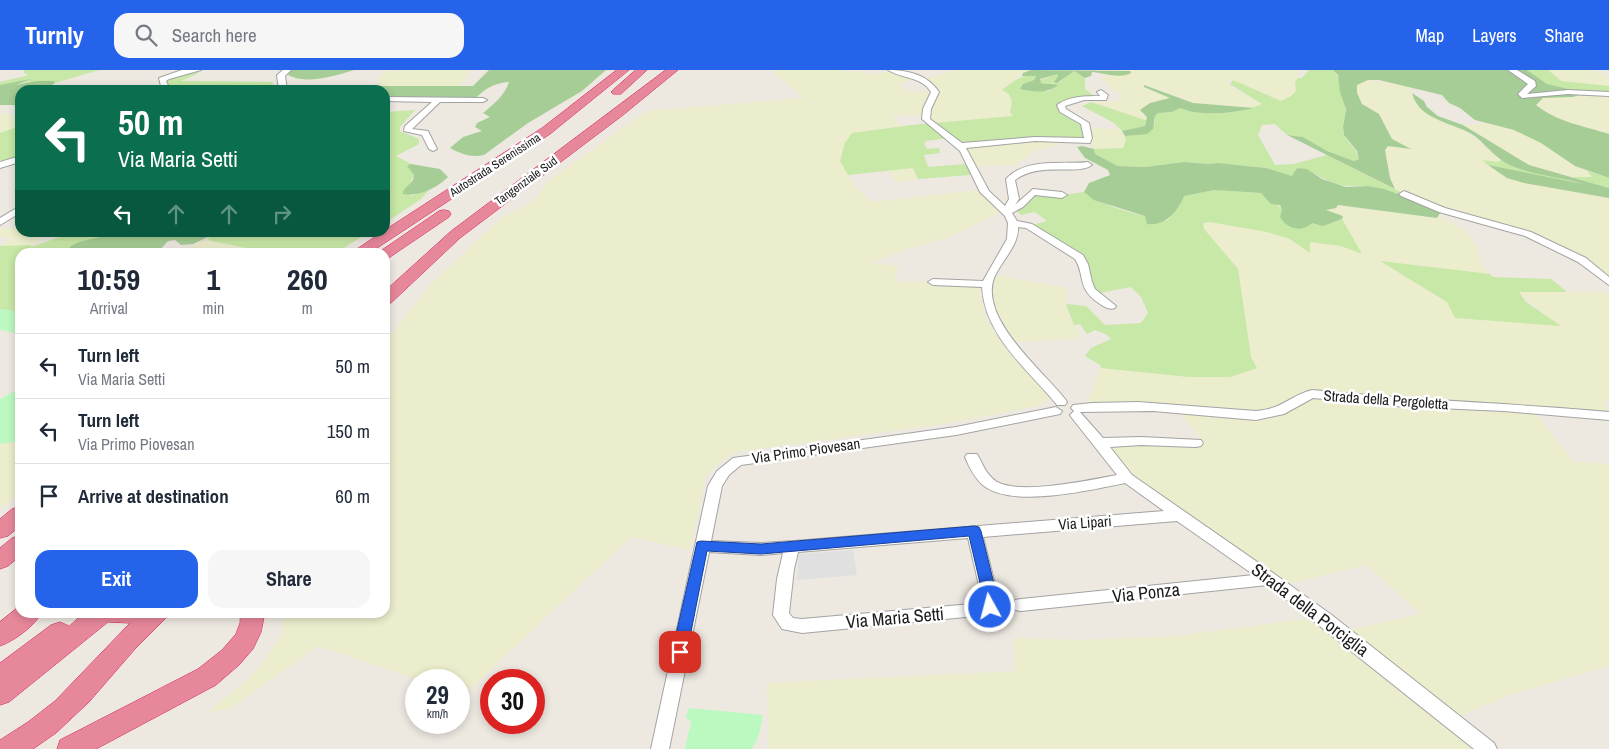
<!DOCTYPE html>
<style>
body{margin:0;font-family:"Archivo Narrow",sans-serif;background:#f6f6f7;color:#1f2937;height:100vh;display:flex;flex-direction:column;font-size:19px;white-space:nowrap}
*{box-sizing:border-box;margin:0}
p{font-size:16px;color:#747a83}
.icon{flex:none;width:28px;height:28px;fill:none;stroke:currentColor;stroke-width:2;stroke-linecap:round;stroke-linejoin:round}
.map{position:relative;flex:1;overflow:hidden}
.side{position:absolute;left:15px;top:178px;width:375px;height:370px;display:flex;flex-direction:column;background:#fff;border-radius:15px;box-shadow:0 2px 8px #0003}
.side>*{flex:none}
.guide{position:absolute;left:15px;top:15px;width:375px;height:152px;border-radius:15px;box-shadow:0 2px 8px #0003;background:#0b6e4f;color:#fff;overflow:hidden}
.speed{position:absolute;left:405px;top:599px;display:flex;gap:10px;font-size:25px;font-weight:700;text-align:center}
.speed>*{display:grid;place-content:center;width:65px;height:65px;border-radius:50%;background:#fff;box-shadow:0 2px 8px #0003;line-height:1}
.speed small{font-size:12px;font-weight:400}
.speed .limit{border:8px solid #d22;background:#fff;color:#111}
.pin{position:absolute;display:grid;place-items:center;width:42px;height:42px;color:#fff;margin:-21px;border-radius:10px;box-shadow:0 2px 8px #0006}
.me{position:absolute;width:55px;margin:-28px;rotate:353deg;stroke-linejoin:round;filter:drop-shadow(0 0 4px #0008)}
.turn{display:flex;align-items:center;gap:18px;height:105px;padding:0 20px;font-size:22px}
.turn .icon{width:65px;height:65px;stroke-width:2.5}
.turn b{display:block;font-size:35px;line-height:42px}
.lanes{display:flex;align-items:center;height:48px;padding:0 20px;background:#0003;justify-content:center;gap:25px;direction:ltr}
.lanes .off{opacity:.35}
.eta{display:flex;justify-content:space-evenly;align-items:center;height:85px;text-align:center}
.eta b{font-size:30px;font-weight:700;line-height:35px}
.cta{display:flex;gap:10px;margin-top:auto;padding:10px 20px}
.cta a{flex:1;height:58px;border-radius:15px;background:#2563eb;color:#fff;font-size:20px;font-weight:700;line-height:58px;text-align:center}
.cta a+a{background:#f6f6f7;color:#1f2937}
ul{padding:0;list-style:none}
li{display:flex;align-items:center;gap:15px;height:65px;padding:0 20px;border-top:1px solid #e0e1e3}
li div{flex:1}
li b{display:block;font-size:19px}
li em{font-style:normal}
header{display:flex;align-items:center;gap:30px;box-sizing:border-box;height:70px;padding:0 25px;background:#2563eb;color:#fff}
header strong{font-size:24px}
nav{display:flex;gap:28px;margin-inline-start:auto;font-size:18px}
.search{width:350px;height:45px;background:#f6f6f7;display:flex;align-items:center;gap:12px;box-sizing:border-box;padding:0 18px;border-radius:15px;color:#747a83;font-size:19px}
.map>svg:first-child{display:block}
</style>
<header>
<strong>Turnly</strong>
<div class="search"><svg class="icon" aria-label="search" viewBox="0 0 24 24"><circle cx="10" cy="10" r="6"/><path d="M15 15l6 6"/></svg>Search here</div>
<nav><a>Map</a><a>Layers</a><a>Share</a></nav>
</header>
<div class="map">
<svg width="1609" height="679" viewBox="0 0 1609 679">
<rect width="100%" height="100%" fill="#ede9e1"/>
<g fill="#ebedcc">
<polygon points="410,0 469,0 465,10 458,16 378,16 379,10 383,2"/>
<polygon points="771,0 842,0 846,2 857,1 870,5 893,1 916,8 899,14 909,22 935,22 924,9 958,0 1031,0 1023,3 1002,20 1009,24 1012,31 1010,37 1014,46 930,53 926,45 895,46 893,47 901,56 852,63 848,105 855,116 871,132 978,120 1002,142 947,168 914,177 870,193 898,196 894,211 981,213 980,225 986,248 1003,276 1020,294 1046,319 1049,326 1042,335 951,353 737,382 719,393 706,406 690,480 631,467 464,625 459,623 459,610 419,610 318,576 232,638 208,642 239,617 258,599 282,565 286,543 385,542 385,273 430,215 500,149 534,131 547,112 647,41 804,28"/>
<polygon points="1107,0 1301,0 1297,4 1298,8 1295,12 1296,21 1291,26 1281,31 1230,9 1227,12 1230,16 1261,34 1254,38 1193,33 1149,16 1144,17 1171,28 1150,33 1141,41 1147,47 1148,51 1091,32 1114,32 1122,28 1121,22 1115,21 1109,15 1112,14 1106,13 1101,7 1130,1"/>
<polygon points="1548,0 1592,0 1608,7 1609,16 1561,11"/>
<polygon points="1368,10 1408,16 1417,35 1431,47 1467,62 1501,90 1498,92 1483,90 1507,108 1524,113 1609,128 1609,212 1582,190 1528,164 1427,134 1395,119 1390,108 1385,80 1388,76 1410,78 1392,69 1379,44 1362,34 1357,23 1357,15"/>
<polygon points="1579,24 1609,24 1609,64 1560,50 1536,35 1543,28"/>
<polygon points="0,43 20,47 20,56 0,63"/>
<polygon points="1484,53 1514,60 1541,73 1575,96 1587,101 1592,107 1572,107 1529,95 1463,55"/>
<polygon points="1087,57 1121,60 1126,71 1123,78 1094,79 1087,71"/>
<polygon points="1035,69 1066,70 1069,72 1035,81 1015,95 987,96 975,96 970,86 961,76"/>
<polygon points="913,98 918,109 896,112 888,101"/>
<polygon points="1338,135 1437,148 1439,146 1466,161 1476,175 1482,195 1490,204 1381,192 1447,232 1560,256 1543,244 1519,222 1609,222 1609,331 1602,331 1609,341 1609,344 1533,340 1573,391 1609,394 1609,596 1516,623 1453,648 1343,561 1421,544 1366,495 1284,515 1132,405 1107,380 1106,371 1205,373 1177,339 1092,336 1087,332 1101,298 1189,307 1230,307 1256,298 1251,287 1238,199 1203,159 1203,153 1210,152 1267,162 1290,169 1309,183 1310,172 1341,176 1361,184 1342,149 1343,146 1325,140 1336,138"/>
<polygon points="0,158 20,158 20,162 45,163 39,172 31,175 0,176 11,168 0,167"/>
<polygon points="207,168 211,171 268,182 181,182"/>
<polygon points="995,205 1067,218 1066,234 1070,247 1080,265 1076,269 1013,272 1001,256 992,231"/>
<polygon points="20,371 20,423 0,438 0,374"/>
<polygon points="1312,548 1472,679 768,679 767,613 1015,601 1014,568 1080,570 1176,566"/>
</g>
<g fill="#c7e8a6">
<polygon points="24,0 99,0 55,13 54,11 37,11 15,16 30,11 0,15 0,12 29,5 24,3"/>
<polygon points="197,0 199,3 181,11 272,12 276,20 166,20 162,14 167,7"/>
<path d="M1309,0H1333C1341,8 1346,30 1345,42C1345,49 1341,58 1344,65C1349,75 1357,78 1359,89L1354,91L1327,81L1303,67L1287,65L1275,54L1262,55L1258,65L1275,95L1294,94L1327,85L1404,124L1413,131C1399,126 1383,118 1368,116C1357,115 1348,117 1337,114C1323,110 1312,100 1297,98L1292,106L1266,98L1218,93L1208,94L1184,92L1145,97L1118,96L1095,84L1094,79L1123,78L1126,71L1125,66L1133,65L1155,53V46L1158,43L1172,42L1180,38C1201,47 1242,44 1262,34L1230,14L1233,10L1281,31L1291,26L1296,21L1295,12L1298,8H1302Z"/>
<polygon points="1527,0 1548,0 1561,11 1609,16 1609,24 1575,22 1547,14"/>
<path d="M1074,1L1085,8V19L1098,29L1087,28L1065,33L1063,40L1085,53L1088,68L1052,69L961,76L949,68L926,71L924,74L927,79L939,78L940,83L924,85L928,97L967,94L971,105L918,109L913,98L848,105L840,91L845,73L852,63L912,55L1013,46L1010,42L1012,31L1009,24L1002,20C1013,12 1022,3 1036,6L1034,10L1023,14L1029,21H1049L1052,19L1054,13L1046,15L1041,13L1040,10L1058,4L1059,6L1055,10L1060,12L1070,2Z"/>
<polygon points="1091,32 1148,51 1145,52 1145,56 1122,61 1114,53 1082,36"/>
<polygon points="415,40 400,57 400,61 419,69 419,74 396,86 411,94 407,96 414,105 408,116 411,126 429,120 421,129 385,153 385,42"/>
<polygon points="20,56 20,86 2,91 0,90 0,63"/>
<polygon points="1482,90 1498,92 1501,90 1512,96 1593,117 1488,95"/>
<polygon points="1587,101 1609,108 1609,118 1572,107 1592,107"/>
<path d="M1214,120L1261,123C1267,131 1278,132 1282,140C1303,149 1320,159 1342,149L1362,184L1341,176L1310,172V183L1290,169L1267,162L1210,152L1203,153L1204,159L1238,199L1251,287L1257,298L1230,307H1189L1101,298L1100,295L1085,286L1091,278L1111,269L1107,265L1095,260L1087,264L1080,254L1074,255L1066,234L1086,236L1105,255L1141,253L1148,243L1141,227L1131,217L1094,224L1084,194L1029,156L1047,151L1035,142L1021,145L1015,140L1033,122L1062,125L1084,122C1105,138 1141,145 1167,151L1180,134L1183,126Z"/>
<polygon points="74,162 110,163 100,168 79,172 68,180 77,182 20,182 20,242 0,239 0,176 31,175 31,177"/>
<polygon points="210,162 368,163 337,182 268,182 211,171 207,168 213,165"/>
<polygon points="1380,191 1490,204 1493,207 1551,209 1567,222 1519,222 1526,232 1561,256 1455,248 1447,232"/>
</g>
<g fill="#a6cd95">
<path d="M291,0H354C335,6 306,15 288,5Z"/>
<path d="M489,0H606L582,21L528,53L484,85C472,88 461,84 450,78L463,67L482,61L475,57L477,53L490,47L483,43C493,35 505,25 509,12C494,13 484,19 474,30L385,29V20H354L378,16H473Z"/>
<path d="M1031,0L1130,1L1131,3C1121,9 1103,3 1092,2L1091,6L1085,8L1074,1L1057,13L1054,12L1058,6V4L1040,9L1041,13C1047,15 1052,13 1058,15C1047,24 1033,22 1020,19L1023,14L1034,10L1036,6H1022L1023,3Z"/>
<path d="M1333,0H1527L1547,14L1572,20L1579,25L1573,27L1543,28L1536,35C1557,52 1584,56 1609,64V108L1575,96L1541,73L1514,60L1475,50L1460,38L1449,33L1442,25L1379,10H1368L1357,15V23L1362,34L1379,44L1392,69L1411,79L1388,76L1385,80L1390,108L1395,119L1287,65L1303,67L1327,81L1354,91L1359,89L1357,81L1344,65L1343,57L1346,39L1340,22L1338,5Z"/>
<polygon points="31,9 16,15 37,11 54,11 55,13 49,17 52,20 20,20 20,35 0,35 0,15"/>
<path d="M1144,15L1193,33L1254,38C1232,43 1202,47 1180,38L1172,42L1158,43L1155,46L1153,59L1147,64L1125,66L1122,61L1145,56L1147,47L1140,40L1150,33L1170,28L1144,17Z"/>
<path d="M1412,23L1424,31L1427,37L1438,46L1463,55L1529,95L1609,118V128L1524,113L1507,108L1488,95L1583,114C1560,107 1534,105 1512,96C1497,90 1488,77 1476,67C1456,52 1419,52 1412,23Z"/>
<path d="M1082,76L1094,79L1095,84L1118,96L1145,97L1184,92L1208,94L1218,93L1266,98L1292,106L1297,98L1307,99L1322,109L1346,117L1368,116L1384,119L1442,140L1437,148L1338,135L1336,138L1326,140L1343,146L1342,149L1323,156L1312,153C1302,163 1287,159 1280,147L1282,140L1280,135L1271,134L1261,123L1214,120L1184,126C1177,143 1165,156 1147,154L1145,146L1094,130L1084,122L1089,113L1110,105L1108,100L1085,88L1077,77Z"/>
<path d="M411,94L440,99L448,107C437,118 419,127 403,124V121L413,110L414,105L407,96Z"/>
<path d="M210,163L214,164L193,174L181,175L175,170L168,171L158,182H77L68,180C74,168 99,171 110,163Z"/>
</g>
<g fill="#bcf9c0">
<polygon points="0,239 20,242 20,264 0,260"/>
<polygon points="20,318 20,371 0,374 0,329"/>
<path d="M689,638L763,645C761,657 759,668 752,679H685L691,652L686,647Z"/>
</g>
<polygon fill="#e0e0e0" points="853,480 857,505 797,510 799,484"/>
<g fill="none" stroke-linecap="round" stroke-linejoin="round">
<defs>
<g id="minor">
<polygon points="182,0 201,0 169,9 166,11 170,20 162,20 159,8"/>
<polygon points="283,0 291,0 285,6 287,20 279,20 277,5"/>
<path d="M888,0C908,0 928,5 939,22L931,39L930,49L962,73L1035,67L1084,68L1081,54L1060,42L1057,35C1069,26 1085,26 1100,26L1097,22L1101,20L1108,25L1106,30H1084L1065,36L1066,39L1089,53L1092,68L1090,73L1035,71L966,78L989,121L1005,136L1009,129L1006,109C1026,87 1062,95 1088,92L1092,95C1077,106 1040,91 1015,110L1019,129L1015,135L1033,119L1062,122L1067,125L1062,128L1035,125L1023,137L1012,143L1017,151L1032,154L1083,185L1088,194L1092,212L1095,219L1116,236L1115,238C1109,240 1105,237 1100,234C1076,218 1086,207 1075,189L1026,158L1018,157C1019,176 1001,191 994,208C979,249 1043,301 1065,329L1067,332L1065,335H1057C1028,299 985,267 982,217L933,215L928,212L933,209L983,211L1007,169L1008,153L1005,146L980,122L960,81L922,49L923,39L931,22C921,6 902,9 888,0Z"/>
<polygon points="1508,0 1517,0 1535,11 1536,16 1527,24 1568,20 1609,22 1609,26 1568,24 1522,28 1518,24 1528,14"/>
<polygon points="385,27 483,28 487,30 483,32 440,32 412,59 428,61 437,79 433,81 429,79 422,65 404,61 405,56 432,32 385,31"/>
<polygon points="20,86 20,92 0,98 0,92"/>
<polygon points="1404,121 1445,138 1531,162 1586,188 1609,207 1609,215 1578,192 1525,166 1439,142 1401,126 1399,124"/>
<polygon points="20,136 20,143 0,155 0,148"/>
<path d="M1312,320C1411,330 1510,333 1609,342V350L1504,341L1393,336L1313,328L1284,344L1256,350L1153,341L1080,342L1103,368L1141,367L1201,370L1203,373L1201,376L1196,377L1141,375L1110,377L1132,405L1276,505L1333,546L1494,673L1497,679H1474L1268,515L1021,541L1015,540L1013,535L1015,530L1021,529L1254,505L1177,451L983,467L999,530L996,542L986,545L802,563L782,559L773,545L777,509L783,483L761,485L709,482L669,679H651L708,416L717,401L733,388L956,357L1056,337L1062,341L1060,344L956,365L741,395L729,405L722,416L711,471L761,473L794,471L1164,441L1125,413C1091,420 1017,437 987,418C976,411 970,399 965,387L967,384H977C983,394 986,405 997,412C1021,425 1090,410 1117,405L1072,348L1070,345L1074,341L1071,338L1073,335L1092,333L1138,332L1256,341C1283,339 1289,326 1312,320ZM968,468L983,533L802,549L793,548L789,543L794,499L798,482Z"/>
</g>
<g id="highway">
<polygon points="617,0 629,0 550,64 371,182 355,182 357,179 382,162 385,162 385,160 542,58"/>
<polygon points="636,0 647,0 621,24 613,24 611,22 613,20"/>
<polygon points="666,0 678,0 623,45 460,168 391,233 385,235 385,221 450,162"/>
<polygon points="444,140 449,141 451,144 449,147 390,187 385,189 385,182 379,182 439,141"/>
<polygon points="20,437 20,456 8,466 0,468 0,449 12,439"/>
<polygon points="20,466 20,486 8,496 0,499 0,478 12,468"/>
<path d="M20,536V542H42C35,556 14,571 0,576V552Z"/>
<polygon points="85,542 169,542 165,549 135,579 89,632 56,663 33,679 0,679 0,670 28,652 55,631 130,553 108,552 9,632 0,635 0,593 51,555 60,552 69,556"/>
<polygon points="241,542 265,542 261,562 253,579 239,595 216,615 96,679 57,679 60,670 198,599 222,580 236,564 240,553"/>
</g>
</defs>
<use href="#minor" stroke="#a3a3a3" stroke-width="2"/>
<use href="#highway" stroke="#d62363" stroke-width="1"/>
<use href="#minor" fill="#fff" fill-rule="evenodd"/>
<use href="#highway" fill="#e6879a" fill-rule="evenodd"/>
</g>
<polygon fill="#2563eb" stroke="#184099" points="974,456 979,457 981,461 998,530 995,541 990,543 984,541 982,537 984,530 969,466 761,484 707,481 687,582 685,587 680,588 674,587 672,582 697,472 701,471 761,474"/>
<g text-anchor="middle" stroke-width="5" stroke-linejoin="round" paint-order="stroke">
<g font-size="12" fill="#1c1c1c" stroke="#fff">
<text transform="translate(495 95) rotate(-33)" y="4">Autostrada Serenissima</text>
<text transform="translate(526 111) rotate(-36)" y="4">Tangenziale Sud</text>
</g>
<g font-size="15" fill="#1c1c1c" stroke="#fff">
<text transform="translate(1386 330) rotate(4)" y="5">Strada della Pergoletta</text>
<text transform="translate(806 381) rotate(-8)" y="5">Via Primo Piovesan</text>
<text transform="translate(1085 453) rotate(-4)" y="5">Via Lipari</text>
</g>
<g font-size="18" fill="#1c1c1c" stroke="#fff">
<text transform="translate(1146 523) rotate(-6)" y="6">Via Ponza</text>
<text transform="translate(1310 540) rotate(37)" y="6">Strada della Porciglia</text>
<text transform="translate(895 548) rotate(-5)" y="6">Via Maria Setti</text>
</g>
</g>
</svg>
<div class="speed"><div>29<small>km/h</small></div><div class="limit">30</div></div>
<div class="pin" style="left:680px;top:582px;background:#d93025"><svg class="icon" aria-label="arrive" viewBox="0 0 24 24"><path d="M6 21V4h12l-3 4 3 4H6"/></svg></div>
<svg class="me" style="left:990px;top:537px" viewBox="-20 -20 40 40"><circle r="17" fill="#2563eb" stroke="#fff" stroke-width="3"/><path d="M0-11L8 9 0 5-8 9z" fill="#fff"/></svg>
<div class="guide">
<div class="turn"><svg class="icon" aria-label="left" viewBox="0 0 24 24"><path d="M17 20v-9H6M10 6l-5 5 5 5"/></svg><div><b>50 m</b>Via Maria Setti</div></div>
<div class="lanes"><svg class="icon" aria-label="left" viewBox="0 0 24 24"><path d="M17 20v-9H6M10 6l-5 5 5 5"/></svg><svg class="icon off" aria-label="ahead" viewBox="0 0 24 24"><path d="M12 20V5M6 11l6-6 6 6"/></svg><svg class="icon off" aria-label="ahead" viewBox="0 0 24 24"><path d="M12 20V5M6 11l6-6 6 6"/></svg><svg class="icon off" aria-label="right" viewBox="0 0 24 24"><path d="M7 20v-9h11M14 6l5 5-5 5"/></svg></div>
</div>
<section class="side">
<div class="eta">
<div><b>10:59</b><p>Arrival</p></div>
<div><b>1</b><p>min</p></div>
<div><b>260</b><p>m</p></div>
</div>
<ul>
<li><svg class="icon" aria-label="left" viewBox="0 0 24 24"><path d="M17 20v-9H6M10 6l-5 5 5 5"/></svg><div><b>Turn left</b><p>Via Maria Setti</p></div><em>50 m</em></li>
<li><svg class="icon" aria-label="left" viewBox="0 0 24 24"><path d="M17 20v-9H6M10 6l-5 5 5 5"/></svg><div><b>Turn left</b><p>Via Primo Piovesan</p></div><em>150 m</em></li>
<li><svg class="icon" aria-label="arrive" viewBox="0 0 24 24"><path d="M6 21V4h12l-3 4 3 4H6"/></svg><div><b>Arrive at destination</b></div><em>60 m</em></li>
</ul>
<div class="cta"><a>Exit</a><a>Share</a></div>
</section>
</div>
